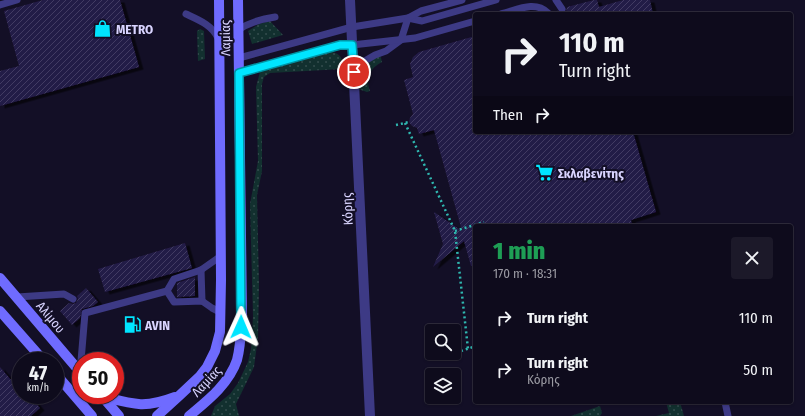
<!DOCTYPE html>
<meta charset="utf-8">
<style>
body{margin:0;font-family:"Fira Sans Condensed",sans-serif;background:#1c1929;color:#f1f3f6;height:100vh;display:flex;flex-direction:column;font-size:15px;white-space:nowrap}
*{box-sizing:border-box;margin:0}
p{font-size:13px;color:#9b9ba3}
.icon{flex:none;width:22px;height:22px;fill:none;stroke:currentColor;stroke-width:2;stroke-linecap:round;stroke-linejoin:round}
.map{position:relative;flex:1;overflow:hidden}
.panel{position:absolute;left:473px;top:224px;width:320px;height:180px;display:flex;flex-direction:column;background:#0e0b1c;border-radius:4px;box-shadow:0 1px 3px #0004,0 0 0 1px #2e2b3b}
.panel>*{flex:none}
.top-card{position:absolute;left:473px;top:12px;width:320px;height:122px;border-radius:4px;box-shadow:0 1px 3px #0004,0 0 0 1px #2e2b3b;background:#0e0b1c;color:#f1f3f6;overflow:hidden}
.tools{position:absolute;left:425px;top:324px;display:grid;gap:8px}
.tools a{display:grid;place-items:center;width:36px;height:36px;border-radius:4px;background:#0e0b1c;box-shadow:0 1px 3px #0004,0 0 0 1px #2e2b3b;font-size:20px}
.speed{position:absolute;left:12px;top:352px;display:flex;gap:8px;font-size:20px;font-weight:700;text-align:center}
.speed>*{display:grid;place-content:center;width:52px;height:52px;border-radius:50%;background:#0e0b1c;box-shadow:0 1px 3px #0004,0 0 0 1px #2e2b3b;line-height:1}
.speed small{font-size:10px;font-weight:400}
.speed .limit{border:6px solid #d22;background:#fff;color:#111}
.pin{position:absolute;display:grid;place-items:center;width:34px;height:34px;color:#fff;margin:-17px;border:2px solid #fff;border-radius:50%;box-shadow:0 1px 4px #0007}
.me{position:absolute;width:44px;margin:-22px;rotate:1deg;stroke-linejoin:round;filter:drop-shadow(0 0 3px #0008)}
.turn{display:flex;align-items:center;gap:14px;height:84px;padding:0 20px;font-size:18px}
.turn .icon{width:52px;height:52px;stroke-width:2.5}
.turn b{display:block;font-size:28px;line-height:34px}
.then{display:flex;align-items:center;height:38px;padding:0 20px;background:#0003;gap:8px;font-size:15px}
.round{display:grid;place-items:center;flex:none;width:42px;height:42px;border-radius:4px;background:#1c1929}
.headline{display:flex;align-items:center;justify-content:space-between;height:68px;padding:0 20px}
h1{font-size:24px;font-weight:800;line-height:30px;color:#1e9e55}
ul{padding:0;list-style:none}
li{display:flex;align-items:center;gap:12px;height:52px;padding:0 20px}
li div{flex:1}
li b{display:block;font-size:15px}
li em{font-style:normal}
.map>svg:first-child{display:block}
</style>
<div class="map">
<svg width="805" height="416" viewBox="0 0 805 416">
<defs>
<pattern id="grass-dots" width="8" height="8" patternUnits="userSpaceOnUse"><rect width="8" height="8" fill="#12302f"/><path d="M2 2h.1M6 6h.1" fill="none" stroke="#344d4e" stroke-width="1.8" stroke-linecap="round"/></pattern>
<pattern id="building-hatch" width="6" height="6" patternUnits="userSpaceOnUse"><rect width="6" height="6" fill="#241b47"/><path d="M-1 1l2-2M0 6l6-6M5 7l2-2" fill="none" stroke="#433b63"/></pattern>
<filter id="shadow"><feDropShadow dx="4.5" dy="2.5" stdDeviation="0" flood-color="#0009"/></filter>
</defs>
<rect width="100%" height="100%" fill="#130f26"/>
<g fill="url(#grass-dots)">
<polygon points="270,21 283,35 252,44 248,31 259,24"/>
<polygon points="200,29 204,31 205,59 198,61 197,31"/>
<path d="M332,52C342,54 343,60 342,69L270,73L264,77L262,84V171L257,195L259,285L258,337L254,367L236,404L239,416H211L215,406L230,394L238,383L248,362L251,349L253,316L250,204L258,161L256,87L260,72Z"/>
<path d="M380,54L382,62C370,68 365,78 370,91L367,92L358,89C357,69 364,64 380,54Z"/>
<polygon points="666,402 680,402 684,416 656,416 669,413"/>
<polygon points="600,406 602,413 600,416 571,416"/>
</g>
<g fill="url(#building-hatch)" filter="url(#shadow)">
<polygon points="43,0 120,0 139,67 0,106 0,71 19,66 4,11"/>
<polygon points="594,0 597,0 599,7 623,0 650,0 653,14 557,14 557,10 559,13 563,14 566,12 567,7"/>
<polygon points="475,36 475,132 633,132 656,212 631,220 632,226 475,226 475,266 471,266 464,241 433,267 443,244 434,212 462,231 434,130 419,134 417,128 412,126 409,122 410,118 413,114 404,80 413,77 410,64 413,57 419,52"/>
<polygon points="185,243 192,268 105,292 98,269"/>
<polygon points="195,277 195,296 177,297 177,283"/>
<polygon points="86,288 98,302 93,306 82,309 80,318 72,325 60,311 69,303 73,304 76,303 78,299 77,296"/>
<polygon points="0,367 11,380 14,378 21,386 21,395 29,395 40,408 31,416 0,416"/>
</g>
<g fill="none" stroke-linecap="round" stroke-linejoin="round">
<g stroke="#2fb8b0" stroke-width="2.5" stroke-dasharray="2 3" stroke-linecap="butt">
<polyline points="405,123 455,231 468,349"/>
<polyline points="396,125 409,122"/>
<polyline points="455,231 484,222"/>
<polyline points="461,351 473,347"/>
</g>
<g stroke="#3d3a85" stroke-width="7">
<polyline points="556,0 562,9"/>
<polyline points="0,5 17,0"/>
<path d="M186,14C199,20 212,25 218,38"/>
<path d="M501,14C517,10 535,0 548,13"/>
<path d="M238,30C250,22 261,19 275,17"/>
<polyline points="239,58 352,27 408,18 422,21 496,0"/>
<polyline points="354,72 363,62 375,55 386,51 401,40 408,18 421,11 462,0"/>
<polyline points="239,73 340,45 352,45 415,38 475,21"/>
<polyline points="201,270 202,301"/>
<polyline points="17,297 64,294 73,299"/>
<polyline points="220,312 212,308 202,301 174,302 167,291 174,279 201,270 221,256"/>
<polyline points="81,361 85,313 167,291"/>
<polyline points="725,402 728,416"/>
</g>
<polyline stroke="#3d3a85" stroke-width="10" points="350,0 370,416"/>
<g stroke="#6f6bff" stroke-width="10">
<polyline points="0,278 81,373"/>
<polyline points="0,311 44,361"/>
<polyline points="55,373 92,416"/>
<polyline points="101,395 119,416"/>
<path d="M101,396C132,404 144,409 175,397"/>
<polyline points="157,416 180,395 200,376 207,367 215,351 220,332 221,280 219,0"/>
<path d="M189,416C207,401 229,384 237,360C241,345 241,329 242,314L238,0"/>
</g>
</g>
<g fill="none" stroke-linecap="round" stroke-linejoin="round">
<defs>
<polyline id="route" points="241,327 239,73 340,45 352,45 354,72"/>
</defs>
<use href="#route" stroke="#0095a6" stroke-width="10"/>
<use href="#route" stroke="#00e5ff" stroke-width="7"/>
</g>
<defs>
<symbol id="shop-bare" viewBox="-9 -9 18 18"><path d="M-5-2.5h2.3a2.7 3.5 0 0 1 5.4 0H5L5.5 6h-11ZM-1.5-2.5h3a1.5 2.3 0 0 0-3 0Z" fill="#00e5ff" stroke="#130f26" stroke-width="2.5" paint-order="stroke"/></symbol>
<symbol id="supermarket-bare" viewBox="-9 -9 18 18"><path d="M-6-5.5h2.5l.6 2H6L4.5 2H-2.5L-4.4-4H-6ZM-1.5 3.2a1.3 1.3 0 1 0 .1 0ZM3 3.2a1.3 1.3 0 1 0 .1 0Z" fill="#00e5ff" stroke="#130f26" stroke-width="2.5" paint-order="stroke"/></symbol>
<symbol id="fuel-bare" viewBox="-9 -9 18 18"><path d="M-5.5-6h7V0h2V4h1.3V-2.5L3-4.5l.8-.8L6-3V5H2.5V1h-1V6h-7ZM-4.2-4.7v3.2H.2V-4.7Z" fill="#00e5ff" stroke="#130f26" stroke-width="2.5" paint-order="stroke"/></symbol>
</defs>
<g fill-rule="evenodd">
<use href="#shop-bare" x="90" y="16" width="25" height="25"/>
<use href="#supermarket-bare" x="532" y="160" width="25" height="25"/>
<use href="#fuel-bare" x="120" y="312" width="25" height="25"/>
</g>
<g text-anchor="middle" stroke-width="4" stroke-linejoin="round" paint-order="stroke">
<g font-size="13" font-weight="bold" fill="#d9d4ff" stroke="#130f26" text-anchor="start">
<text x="116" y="34">METRO</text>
<text x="558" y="178">Σκλαβενίτης</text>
<text x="145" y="330">AVIN</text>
</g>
<g font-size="13" fill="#d9d4ff" stroke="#130f26">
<text transform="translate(225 38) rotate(-91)" y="5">Λαμίας</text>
<text transform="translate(347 209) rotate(-93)" y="5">Κόρης</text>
<text transform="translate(51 317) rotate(50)" y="5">Αλίμου</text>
<text transform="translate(206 381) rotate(-47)" y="5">Λαμίας</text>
</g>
</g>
</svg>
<div class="tools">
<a><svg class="icon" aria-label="search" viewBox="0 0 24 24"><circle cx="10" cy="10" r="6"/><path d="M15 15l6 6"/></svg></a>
<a><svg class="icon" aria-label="layers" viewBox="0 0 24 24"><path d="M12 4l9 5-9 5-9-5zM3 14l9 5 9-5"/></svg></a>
</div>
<div class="speed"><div>47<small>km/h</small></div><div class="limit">50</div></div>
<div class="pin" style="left:354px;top:72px;background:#d93025"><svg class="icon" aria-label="arrive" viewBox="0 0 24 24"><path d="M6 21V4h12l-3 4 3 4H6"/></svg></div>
<svg class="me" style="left:241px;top:327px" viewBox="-20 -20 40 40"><path d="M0-17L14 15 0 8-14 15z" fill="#00e5ff" stroke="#fff" stroke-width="4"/></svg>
<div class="top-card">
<div class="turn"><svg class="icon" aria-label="right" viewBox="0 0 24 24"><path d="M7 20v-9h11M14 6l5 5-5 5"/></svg><div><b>110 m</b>Turn right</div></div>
<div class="then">Then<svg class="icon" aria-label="right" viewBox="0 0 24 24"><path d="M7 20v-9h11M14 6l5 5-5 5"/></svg></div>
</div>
<section class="panel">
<div class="headline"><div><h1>1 min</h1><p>170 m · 18:31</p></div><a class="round"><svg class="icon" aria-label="close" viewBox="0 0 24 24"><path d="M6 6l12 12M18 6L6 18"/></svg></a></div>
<ul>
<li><svg class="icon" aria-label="right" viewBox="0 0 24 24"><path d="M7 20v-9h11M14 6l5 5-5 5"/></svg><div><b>Turn right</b></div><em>110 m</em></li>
<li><svg class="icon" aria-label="right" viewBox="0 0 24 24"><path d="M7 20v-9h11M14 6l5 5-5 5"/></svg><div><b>Turn right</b><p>Κόρης</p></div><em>50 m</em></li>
</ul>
</section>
</div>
